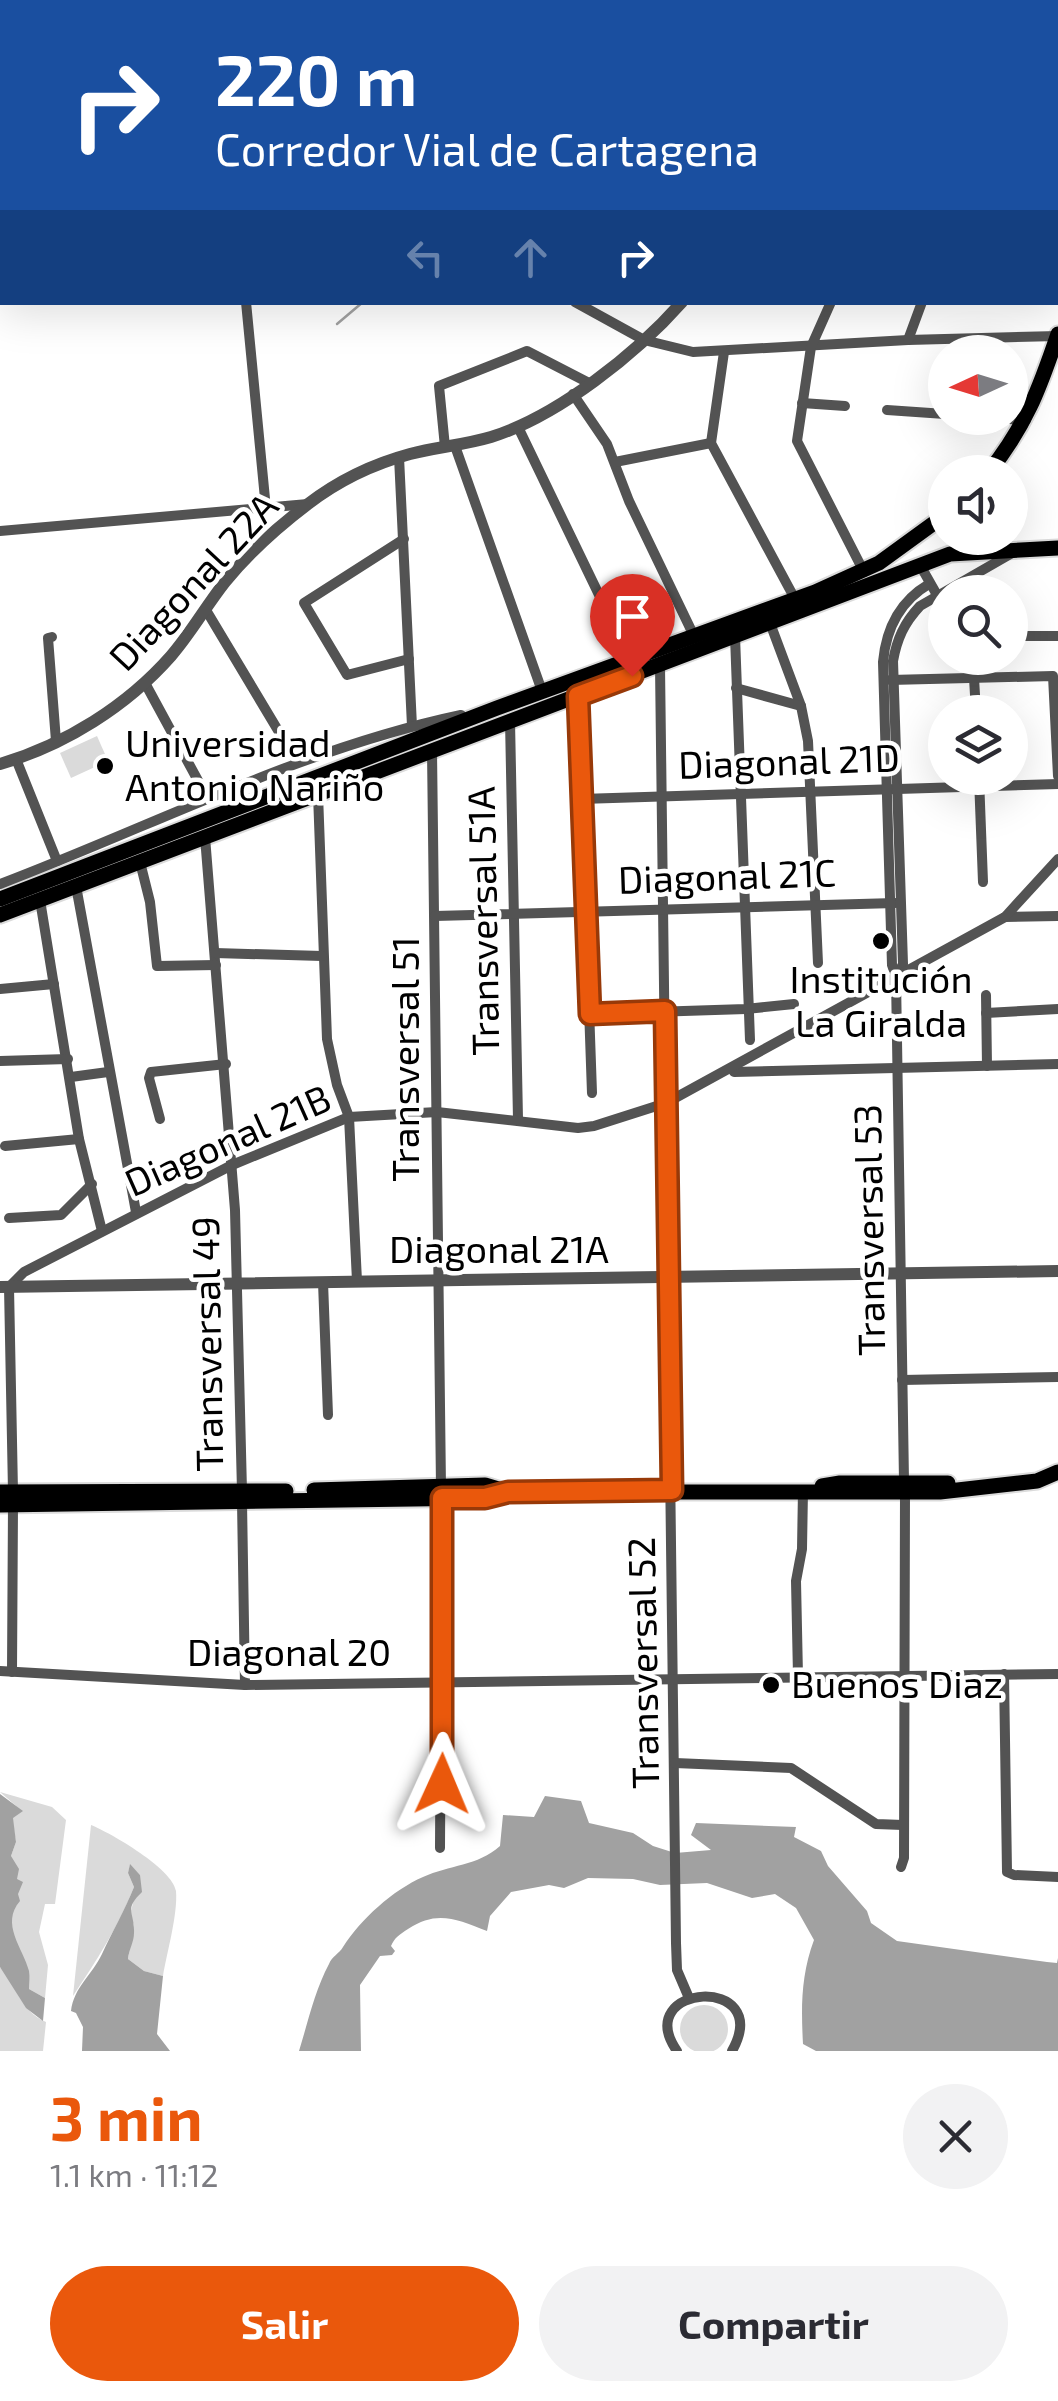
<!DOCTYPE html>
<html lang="es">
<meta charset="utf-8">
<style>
body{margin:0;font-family:"Exo 2",sans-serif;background:#f2f2f3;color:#2b2b33;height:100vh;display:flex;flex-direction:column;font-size:38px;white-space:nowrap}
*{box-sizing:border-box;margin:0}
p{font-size:32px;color:#7c7c81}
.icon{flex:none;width:55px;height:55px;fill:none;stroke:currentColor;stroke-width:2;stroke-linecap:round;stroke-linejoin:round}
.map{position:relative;height:2051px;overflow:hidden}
.panel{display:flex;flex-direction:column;background:#fff;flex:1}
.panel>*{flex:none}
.banner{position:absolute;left:0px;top:0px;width:1060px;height:305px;box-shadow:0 10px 40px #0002;background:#1a4fa0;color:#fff;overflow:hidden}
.needle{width:65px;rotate:266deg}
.tools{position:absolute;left:928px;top:335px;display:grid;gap:20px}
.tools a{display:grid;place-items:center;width:100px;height:100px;border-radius:50%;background:#fff;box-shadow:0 10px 40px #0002;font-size:50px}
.pin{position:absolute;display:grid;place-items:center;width:85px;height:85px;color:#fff;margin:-102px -42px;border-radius:50% 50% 50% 0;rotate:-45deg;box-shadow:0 0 10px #0007}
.pin .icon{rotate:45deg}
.me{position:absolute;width:110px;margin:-55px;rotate:1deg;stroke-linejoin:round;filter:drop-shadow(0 0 8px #0008)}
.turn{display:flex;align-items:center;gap:35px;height:210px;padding:0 50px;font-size:45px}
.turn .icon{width:130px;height:130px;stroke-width:2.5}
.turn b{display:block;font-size:70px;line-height:85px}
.lanes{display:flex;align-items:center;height:95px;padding:0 50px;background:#0003;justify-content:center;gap:50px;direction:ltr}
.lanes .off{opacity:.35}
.round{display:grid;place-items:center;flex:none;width:105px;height:105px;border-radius:52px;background:#f2f2f3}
.head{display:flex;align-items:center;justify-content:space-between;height:170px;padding:0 50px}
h1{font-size:60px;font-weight:700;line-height:75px;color:#ea580c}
.button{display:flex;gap:20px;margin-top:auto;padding:20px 50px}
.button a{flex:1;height:115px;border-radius:60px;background:#ea580c;color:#fff;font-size:40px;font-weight:700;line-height:115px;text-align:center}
.button a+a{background:#f2f2f3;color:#2b2b33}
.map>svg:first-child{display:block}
</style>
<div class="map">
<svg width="1058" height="2051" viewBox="0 0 1058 2051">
<rect width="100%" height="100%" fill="#fff"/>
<g fill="#dadada">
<polygon points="97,736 108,761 71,778 60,753"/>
<polygon points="0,1792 52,1807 66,1820 55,1904 45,1904 39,1932 48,1965 45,1998 29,1989 9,1921 18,1894 11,1856 16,1842 12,1818 22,1811"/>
<path d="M91,1825C111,1833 173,1869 176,1891C178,1914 167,1952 163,1976L144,1971L128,1959L134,1925L130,1915L140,1875L130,1865L128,1873L134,1887C119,1926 96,1961 73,1996Z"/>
<path d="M0,1967C17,1985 20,2011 46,2022L43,2051H0Z"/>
<circle cx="704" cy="2029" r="24"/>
</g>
<g fill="#a1a1a1">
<path d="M0,1794L23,1811L13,1818L16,1842L11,1856L19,1869L17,1879L23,1882L18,1894L20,1901C0,1924 23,1948 29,1971C30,1977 29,1983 29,1989L45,1998L43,2021L26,2008L0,1967Z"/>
<path d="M545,1796L581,1801L589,1823L633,1833L653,1846L675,1853L711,1850L691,1835L696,1823L796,1827L794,1837L821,1851L828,1866L867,1911L871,1923L897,1941L1047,1962L1057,1963L1058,1958V2051H816L803,2044C801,2007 801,1975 814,1940L796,1908L775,1894L752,1898L707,1883L660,1885L633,1879L588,1878L564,1888L549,1885L511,1892L490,1916L487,1931C456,1919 437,1910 408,1929C399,1935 395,1937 391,1946L395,1951L392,1955L380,1956L360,1985L361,2051H299C308,2022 315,1990 329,1964C332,1956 339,1954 343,1947C361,1919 393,1890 423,1877C449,1865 478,1866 500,1846L503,1815L534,1817Z"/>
<path d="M130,1864L140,1875L142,1892C123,1910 135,1912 134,1933C134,1942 129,1949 128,1959L144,1971L163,1976L157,2034L170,2051H82L83,2027L76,2013L71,2011C74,1987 92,1975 102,1954C112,1932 125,1910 134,1887L128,1873Z"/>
</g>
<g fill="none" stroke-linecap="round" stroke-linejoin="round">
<polyline stroke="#a1a1a1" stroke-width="2.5" points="337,324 363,302"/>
<defs>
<g id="primary">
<path d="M989,472C1026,425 1039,390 1058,334"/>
<polyline points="0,899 497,708 815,592 879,563 945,515"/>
<polyline points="0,915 950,554 1058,548"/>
<polyline points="822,1486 840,1483 948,1483"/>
<polyline points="314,1490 485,1485 505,1491"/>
<polyline points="0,1492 286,1491"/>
<polyline points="0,1505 485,1498 509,1492 940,1492 1037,1481 1058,1472"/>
</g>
</defs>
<use href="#primary" stroke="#dbdbdb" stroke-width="19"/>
<g stroke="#535353" stroke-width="10">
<polyline points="153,0 157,2"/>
<polyline points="251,0 256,2"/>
<polyline points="545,0 550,2"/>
<polyline points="728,0 733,2"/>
<polyline points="1037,0 1037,2"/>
<polyline points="98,2 99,0"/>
<polyline points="293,2 294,0"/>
<polyline points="341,2 342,0"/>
<polyline points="386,2 387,0"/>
<polyline points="432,2 433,0"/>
<polyline points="480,2 482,0"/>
<polyline points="533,2 534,0"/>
<polyline points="558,2 559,0"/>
<polyline points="609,2 610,0"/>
<polyline points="772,2 773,0"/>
<polyline points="0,162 2,162"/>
<polyline points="246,302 266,509"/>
<polyline points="575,302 644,340 693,352 908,340 1058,336"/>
<polyline points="831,302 811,347 797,441 864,572"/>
<polyline points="908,340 922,302"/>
<polyline points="724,352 711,443 795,599"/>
<polyline points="573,394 607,444 629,501 694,636"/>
<polyline points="802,403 845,406"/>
<polyline points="887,410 945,414"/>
<polyline points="990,418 1026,420"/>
<polyline points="518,427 630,659"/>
<polyline points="455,446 542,691"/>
<polyline points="445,447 439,386 527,351 589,383"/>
<polyline points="399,457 412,726"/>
<polyline points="615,462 711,443"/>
<polyline points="0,531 308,504"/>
<polyline points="404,539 304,603 347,675 409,659"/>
<polyline points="920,565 945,609"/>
<polyline points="206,610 297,762"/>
<polyline points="770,623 801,706 808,741 818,963"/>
<polyline points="735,636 750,1040"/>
<polyline points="1010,636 1058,636"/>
<polyline points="52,637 48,638 56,741"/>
<polyline points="660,666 676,1943 677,1970 689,1998"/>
<polyline points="974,678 976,712"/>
<polyline points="890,680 1053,676 1058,776"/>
<polyline points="145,683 208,799"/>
<polyline points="736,688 801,706"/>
<polyline points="578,695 592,1093"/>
<polyline points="510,721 518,1119"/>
<polyline points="432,751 441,1487"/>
<polyline points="16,759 57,861"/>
<polyline points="979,778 983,882"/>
<polyline points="318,794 327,1039 337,1085 349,1117 357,1281"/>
<polyline points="581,799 1058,784"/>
<polyline points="205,837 235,1210 242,1491"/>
<polyline points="140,862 150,902 157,966 216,965"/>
<path d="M0,884C153,826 300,749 461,715"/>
<polyline points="76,886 136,1212"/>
<polyline points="40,900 79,1139 102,1231"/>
<polyline points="435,916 895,903"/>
<polyline points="1005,917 1058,916"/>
<polyline points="215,953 322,956"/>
<path d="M897,976L903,964L893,661C897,639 904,623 920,606L1014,552"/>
<polyline points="0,989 54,984"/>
<polyline points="986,995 987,1066"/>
<polyline points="986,1013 1058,1009"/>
<polyline points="590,1014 746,1009 794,1004"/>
<polyline points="0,1061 68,1059"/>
<polyline points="734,1072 1058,1064"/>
<polyline points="71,1077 108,1072"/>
<polyline points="160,1119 149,1078 151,1072 226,1064"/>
<polyline points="5,1146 79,1139"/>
<polyline points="9,1218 61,1215 92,1184"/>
<polyline points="323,1282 328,1415"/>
<polyline points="902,1380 1058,1377"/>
<path d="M904,1481L896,977L892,965L883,662C886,629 900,601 929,584"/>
<polyline points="13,1492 9,1287 24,1272 232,1165 349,1117 437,1112 578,1128 594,1126 666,1103 1005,917 1058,859"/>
<polyline points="242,1502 245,1685"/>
<polyline points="0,1671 245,1685 1058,1674"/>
<polyline points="12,1672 13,1505"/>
<polyline points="1004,1674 1007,1872 1014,1875 1058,1877"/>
<polyline points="798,1676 796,1581 802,1549 803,1490"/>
<polyline points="675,1763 791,1768 876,1824 903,1825"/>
<polyline points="440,1848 442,1498"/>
<polyline points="901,1867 904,1858 905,1493"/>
<path d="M677,2051C630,1983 775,1974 732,2051"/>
</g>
<g stroke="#535353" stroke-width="12">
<polyline points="876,2 877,0"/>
<path d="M0,764C65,745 127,706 171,656C191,633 206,606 225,582C248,554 279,526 308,504C338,481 373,464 410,454C437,447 464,445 491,437C558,416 636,354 682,302"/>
<polyline points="0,1287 1058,1271"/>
</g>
<use href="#primary" stroke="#000" stroke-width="15"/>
</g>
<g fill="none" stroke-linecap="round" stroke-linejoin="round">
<defs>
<polyline id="route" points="442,1784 442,1498 485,1498 508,1492 672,1490 665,1011 590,1014 578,696 632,676"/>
</defs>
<use href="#route" stroke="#983908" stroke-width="25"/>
<use href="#route" stroke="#ea580c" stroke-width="18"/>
</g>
<g fill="#000" stroke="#fff" stroke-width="4">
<circle cx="105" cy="766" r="10"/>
<circle cx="881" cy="941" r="10"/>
<circle cx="771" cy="1685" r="10"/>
</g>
<g text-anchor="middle" stroke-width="9" stroke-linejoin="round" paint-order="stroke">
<g font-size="38" fill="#000" stroke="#fff">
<text transform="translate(194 582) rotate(-47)" y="13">Diagonal 22A</text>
<text transform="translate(789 762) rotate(-2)" y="13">Diagonal 21D</text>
<text transform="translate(727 877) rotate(-2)" y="13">Diagonal 21C</text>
<text transform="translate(484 921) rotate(-91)" y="13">Transversal 51A</text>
<text transform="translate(406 1059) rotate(-90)" y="13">Transversal 51</text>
<text transform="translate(228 1141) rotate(-24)" y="13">Diagonal 21B</text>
<text transform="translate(870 1230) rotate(-91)" y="13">Transversal 53</text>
<text x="499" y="1263">Diagonal 21A</text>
<text transform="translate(208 1344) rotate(-91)" y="13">Transversal 49</text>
<text x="289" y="1666">Diagonal 20</text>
<text transform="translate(644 1663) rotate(-91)" y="13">Transversal 52</text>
</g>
<g font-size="38" fill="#000" stroke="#fff" text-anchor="start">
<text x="125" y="757">Universidad<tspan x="125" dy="44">Antonio Nariño</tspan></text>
<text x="881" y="993" text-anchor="middle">Institución<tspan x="881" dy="44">La Giralda</tspan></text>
<text x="791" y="1698">Buenos Diaz</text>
</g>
</g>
</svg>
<div class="tools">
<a><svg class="needle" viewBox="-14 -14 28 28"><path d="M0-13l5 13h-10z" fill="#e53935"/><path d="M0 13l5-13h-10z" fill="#7c7c81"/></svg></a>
<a><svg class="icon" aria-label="sound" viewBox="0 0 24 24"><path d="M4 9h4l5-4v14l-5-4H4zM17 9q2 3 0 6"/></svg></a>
<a><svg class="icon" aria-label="search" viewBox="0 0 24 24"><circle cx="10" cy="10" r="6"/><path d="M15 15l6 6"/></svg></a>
<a><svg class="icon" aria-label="layers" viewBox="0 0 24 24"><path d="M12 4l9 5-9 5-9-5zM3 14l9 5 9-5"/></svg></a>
</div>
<div class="pin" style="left:632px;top:676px;background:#d93025"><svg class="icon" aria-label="arrive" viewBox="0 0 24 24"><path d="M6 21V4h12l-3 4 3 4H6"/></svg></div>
<svg class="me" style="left:442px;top:1784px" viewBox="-20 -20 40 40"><path d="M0-17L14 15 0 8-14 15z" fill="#ea580c" stroke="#fff" stroke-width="4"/></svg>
<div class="banner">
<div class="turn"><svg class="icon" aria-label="right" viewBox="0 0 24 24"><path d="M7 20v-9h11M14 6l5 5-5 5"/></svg><div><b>220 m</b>Corredor Vial de Cartagena</div></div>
<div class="lanes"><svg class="icon off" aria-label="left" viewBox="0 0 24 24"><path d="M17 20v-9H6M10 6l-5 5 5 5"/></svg><svg class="icon off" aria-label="ahead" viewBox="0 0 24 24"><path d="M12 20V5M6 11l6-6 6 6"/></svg><svg class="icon" aria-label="right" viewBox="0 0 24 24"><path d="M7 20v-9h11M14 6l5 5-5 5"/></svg></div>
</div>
</div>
<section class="panel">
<div class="head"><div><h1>3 min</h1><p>1.1 km · 11:12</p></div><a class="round"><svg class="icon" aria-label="close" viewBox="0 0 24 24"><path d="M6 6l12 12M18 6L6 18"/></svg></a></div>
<div class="button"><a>Salir</a><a>Compartir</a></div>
</section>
